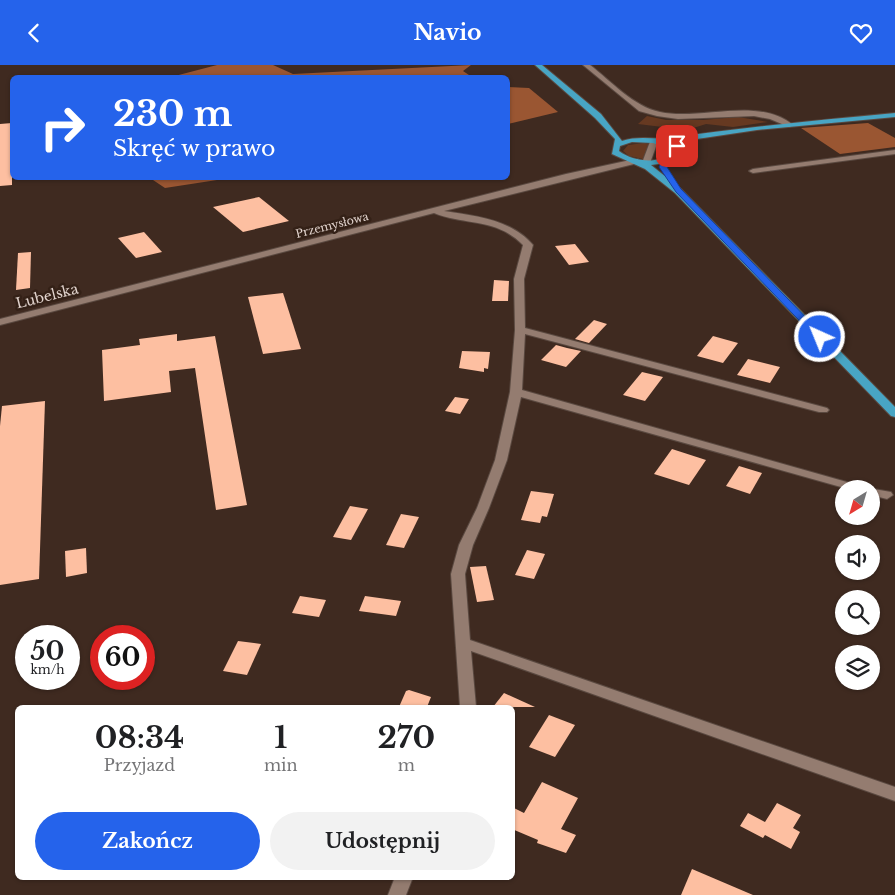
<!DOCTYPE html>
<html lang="pl">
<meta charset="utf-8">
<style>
body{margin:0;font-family:"Libre Baskerville",serif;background:#f2f2f2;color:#202124;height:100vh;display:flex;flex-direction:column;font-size:19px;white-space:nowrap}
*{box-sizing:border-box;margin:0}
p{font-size:16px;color:#757577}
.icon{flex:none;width:28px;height:28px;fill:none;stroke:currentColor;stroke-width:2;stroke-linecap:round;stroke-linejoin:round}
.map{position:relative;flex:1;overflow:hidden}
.panel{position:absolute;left:15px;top:640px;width:500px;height:175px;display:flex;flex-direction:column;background:#fff;border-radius:8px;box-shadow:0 1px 4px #0004}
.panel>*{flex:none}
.hud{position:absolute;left:10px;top:10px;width:500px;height:105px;border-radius:8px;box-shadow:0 1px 4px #0004;background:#2563eb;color:#fff;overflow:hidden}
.needle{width:32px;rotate:217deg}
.controls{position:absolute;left:835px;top:415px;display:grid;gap:10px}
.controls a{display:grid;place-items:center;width:45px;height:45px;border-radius:50%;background:#fff;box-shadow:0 1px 4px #0004;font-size:25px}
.speed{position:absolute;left:15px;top:560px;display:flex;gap:10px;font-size:25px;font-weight:700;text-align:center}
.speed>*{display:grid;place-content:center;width:65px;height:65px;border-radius:50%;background:#fff;box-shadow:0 1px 4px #0004;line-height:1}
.speed small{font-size:12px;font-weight:400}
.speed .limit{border:8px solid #d22;background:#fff;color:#111}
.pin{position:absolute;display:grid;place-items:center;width:42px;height:42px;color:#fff;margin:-21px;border-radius:10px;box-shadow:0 2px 8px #0006}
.me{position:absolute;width:55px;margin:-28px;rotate:316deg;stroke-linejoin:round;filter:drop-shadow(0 0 4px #0008)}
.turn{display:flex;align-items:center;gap:18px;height:105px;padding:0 20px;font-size:22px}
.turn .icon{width:65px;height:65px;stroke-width:2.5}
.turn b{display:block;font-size:35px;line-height:42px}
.eta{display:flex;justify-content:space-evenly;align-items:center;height:85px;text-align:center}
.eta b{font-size:30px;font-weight:800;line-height:35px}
.primary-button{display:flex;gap:10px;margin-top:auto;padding:10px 20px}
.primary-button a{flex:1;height:58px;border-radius:30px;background:#2563eb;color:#fff;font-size:20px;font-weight:800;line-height:58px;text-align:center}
.primary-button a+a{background:#f2f2f2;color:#202124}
header{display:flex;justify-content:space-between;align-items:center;height:65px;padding:0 20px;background:#2563eb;color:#fff;font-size:22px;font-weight:800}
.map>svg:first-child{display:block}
</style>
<header><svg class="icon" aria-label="back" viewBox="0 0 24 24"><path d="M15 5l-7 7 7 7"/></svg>Navio<svg class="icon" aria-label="heart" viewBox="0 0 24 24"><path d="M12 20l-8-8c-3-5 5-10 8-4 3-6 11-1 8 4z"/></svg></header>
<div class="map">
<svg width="895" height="830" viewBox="0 0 895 830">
<rect width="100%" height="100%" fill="#3f2a20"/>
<g fill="#663921">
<polygon points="647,51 666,55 703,55 738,52 768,57 733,62 706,59 687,65 638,59"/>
<polygon points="644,78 649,79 643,94 629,91 623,86 628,80"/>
</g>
<g fill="#9a5632">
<polygon points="217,0 273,0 293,9 471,0 463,6 472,12 171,12"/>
<polygon points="508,22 529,23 558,47 508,59"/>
<polygon points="868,58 895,73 895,82 840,89 801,63"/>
<polygon points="150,113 230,113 165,123"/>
</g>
<g fill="#fdbfa1">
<polygon points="12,58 12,120 0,121 0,59"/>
<polygon points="259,132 289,156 243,167 213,142"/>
<polygon points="144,167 162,187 136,193 118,173"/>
<polygon points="575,179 589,197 569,200 555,181"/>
<polygon points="31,187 30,223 16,225 18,188"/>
<polygon points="494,215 509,216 508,236 492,236"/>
<polygon points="283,228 301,284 263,289 248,232"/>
<polygon points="594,255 607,259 589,278 575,274"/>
<polygon points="177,269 177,276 215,271 247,440 216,445 195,303 169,306 171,327 104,336 102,285 140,280 139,274"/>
<polygon points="713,271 738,278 723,298 697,291"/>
<polygon points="556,280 567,283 581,286 566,302 541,295"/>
<polygon points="462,286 490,287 488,304 484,303 484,307 459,303"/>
<polygon points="748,294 780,302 770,318 737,310"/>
<polygon points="642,307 663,312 645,336 623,330"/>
<polygon points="455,332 469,334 460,349 445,346"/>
<polygon points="45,336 39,514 0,520 0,361 2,341"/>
<polygon points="672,384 706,395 689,420 654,409"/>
<polygon points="739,401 762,408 750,429 726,421"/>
<polygon points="531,426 554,429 547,452 542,451 540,458 521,455"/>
<polygon points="350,441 368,444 351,475 333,472"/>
<polygon points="401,449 419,452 404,483 386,480"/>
<polygon points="86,483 87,508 66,512 65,486"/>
<polygon points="527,485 545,489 534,514 515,510"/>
<polygon points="486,501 494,535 477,537 470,502"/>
<polygon points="300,531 326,535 319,552 292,548"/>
<polygon points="365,531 401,536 396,551 359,546"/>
<polygon points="238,576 261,579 247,610 223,606"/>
<polygon points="409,625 431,632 427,642 399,642 406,626"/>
<polygon points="504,628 535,642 493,642"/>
<polygon points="549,650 575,660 555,692 529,682"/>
<polygon points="542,717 578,733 561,764 576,770 566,788 537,778 538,775 512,764 512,742 524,748"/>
<polygon points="777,738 801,750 793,763 800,767 791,784 765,770 763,773 740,761 748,748 765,757"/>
<polygon points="692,804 753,830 681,830"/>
</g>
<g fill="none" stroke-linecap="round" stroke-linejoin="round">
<defs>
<g id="minor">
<path d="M583,0H590C611,16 634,42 660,47C700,56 758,31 793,60L789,62L770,54L754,51L678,54L657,51L639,46Z"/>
<polygon points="651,74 658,76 650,98 643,100 642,98"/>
<polygon points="895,85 895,89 753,108 749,106 753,104"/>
<path d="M635,94H638V98L444,146C475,151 511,154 533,180L524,214L525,263L827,343L829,345L827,347H819L525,269L522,325L868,423L891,427L893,430L887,434L871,430V424H848L521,332L507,395L489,443L473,480L465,509L470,575L895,722V736L471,586L476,642H460L451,509L459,480L477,443L495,395L510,327L515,265L514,214L523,180C495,152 466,161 434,148L0,260V254L566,109Z"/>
<polygon points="395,812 413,812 406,830 388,830"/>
</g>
<path id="major" d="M535,0H542L601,49L622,76C639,70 655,75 671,73C746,62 820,55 895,48V52L757,65L670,78L678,83L679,92L665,98L651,100L681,124L895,342V352L891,351L675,128L645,104L612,89L615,74L595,53ZM632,77L653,78L670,84L672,89C656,99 634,97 619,86L620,81Z"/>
</defs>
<use href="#minor" stroke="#5a4940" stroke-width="2"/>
<use href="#major" stroke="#5a4940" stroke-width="2"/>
<use href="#minor" fill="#947c70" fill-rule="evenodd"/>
<use href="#major" fill="#48a5c4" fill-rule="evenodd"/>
</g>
<polygon fill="#2563eb" stroke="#184099" points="675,79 681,81 678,84 679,90 668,97 667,102 681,124 823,270 823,274 817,274 676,127 659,102 662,95 672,90 671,83"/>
<g text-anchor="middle" stroke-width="5" stroke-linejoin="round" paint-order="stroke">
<g font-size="11" fill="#e2d4ce" stroke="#342117">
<text transform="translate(332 160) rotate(-14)" y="4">Przemysłowa</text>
</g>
<g font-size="14" fill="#e2d4ce" stroke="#342117">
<text transform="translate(47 231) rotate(-14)" y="5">Lubelska</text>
</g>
</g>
</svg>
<div class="controls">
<a><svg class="needle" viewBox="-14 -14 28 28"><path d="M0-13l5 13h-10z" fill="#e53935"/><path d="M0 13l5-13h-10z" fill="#757577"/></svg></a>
<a><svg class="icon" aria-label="sound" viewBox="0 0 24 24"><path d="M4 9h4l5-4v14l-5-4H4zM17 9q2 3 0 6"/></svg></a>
<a><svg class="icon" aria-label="search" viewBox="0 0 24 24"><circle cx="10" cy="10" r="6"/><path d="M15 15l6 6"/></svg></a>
<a><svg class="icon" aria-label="layers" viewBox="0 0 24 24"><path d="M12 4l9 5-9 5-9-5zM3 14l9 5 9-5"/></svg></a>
</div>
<div class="speed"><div>50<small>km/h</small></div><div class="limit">60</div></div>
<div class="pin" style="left:677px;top:81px;background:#d93025"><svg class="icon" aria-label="arrive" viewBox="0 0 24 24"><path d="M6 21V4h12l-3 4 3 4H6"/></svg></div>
<svg class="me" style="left:820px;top:272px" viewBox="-20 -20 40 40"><circle r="17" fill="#2563eb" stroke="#fff" stroke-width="3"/><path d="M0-11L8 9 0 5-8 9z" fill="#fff"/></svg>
<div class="hud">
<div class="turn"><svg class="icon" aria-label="right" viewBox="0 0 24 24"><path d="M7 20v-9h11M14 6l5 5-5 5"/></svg><div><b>230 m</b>Skręć w prawo</div></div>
</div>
<section class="panel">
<div class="eta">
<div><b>08:34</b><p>Przyjazd</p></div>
<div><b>1</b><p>min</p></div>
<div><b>270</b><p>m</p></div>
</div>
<div class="primary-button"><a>Zakończ</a><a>Udostępnij</a></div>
</section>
</div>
